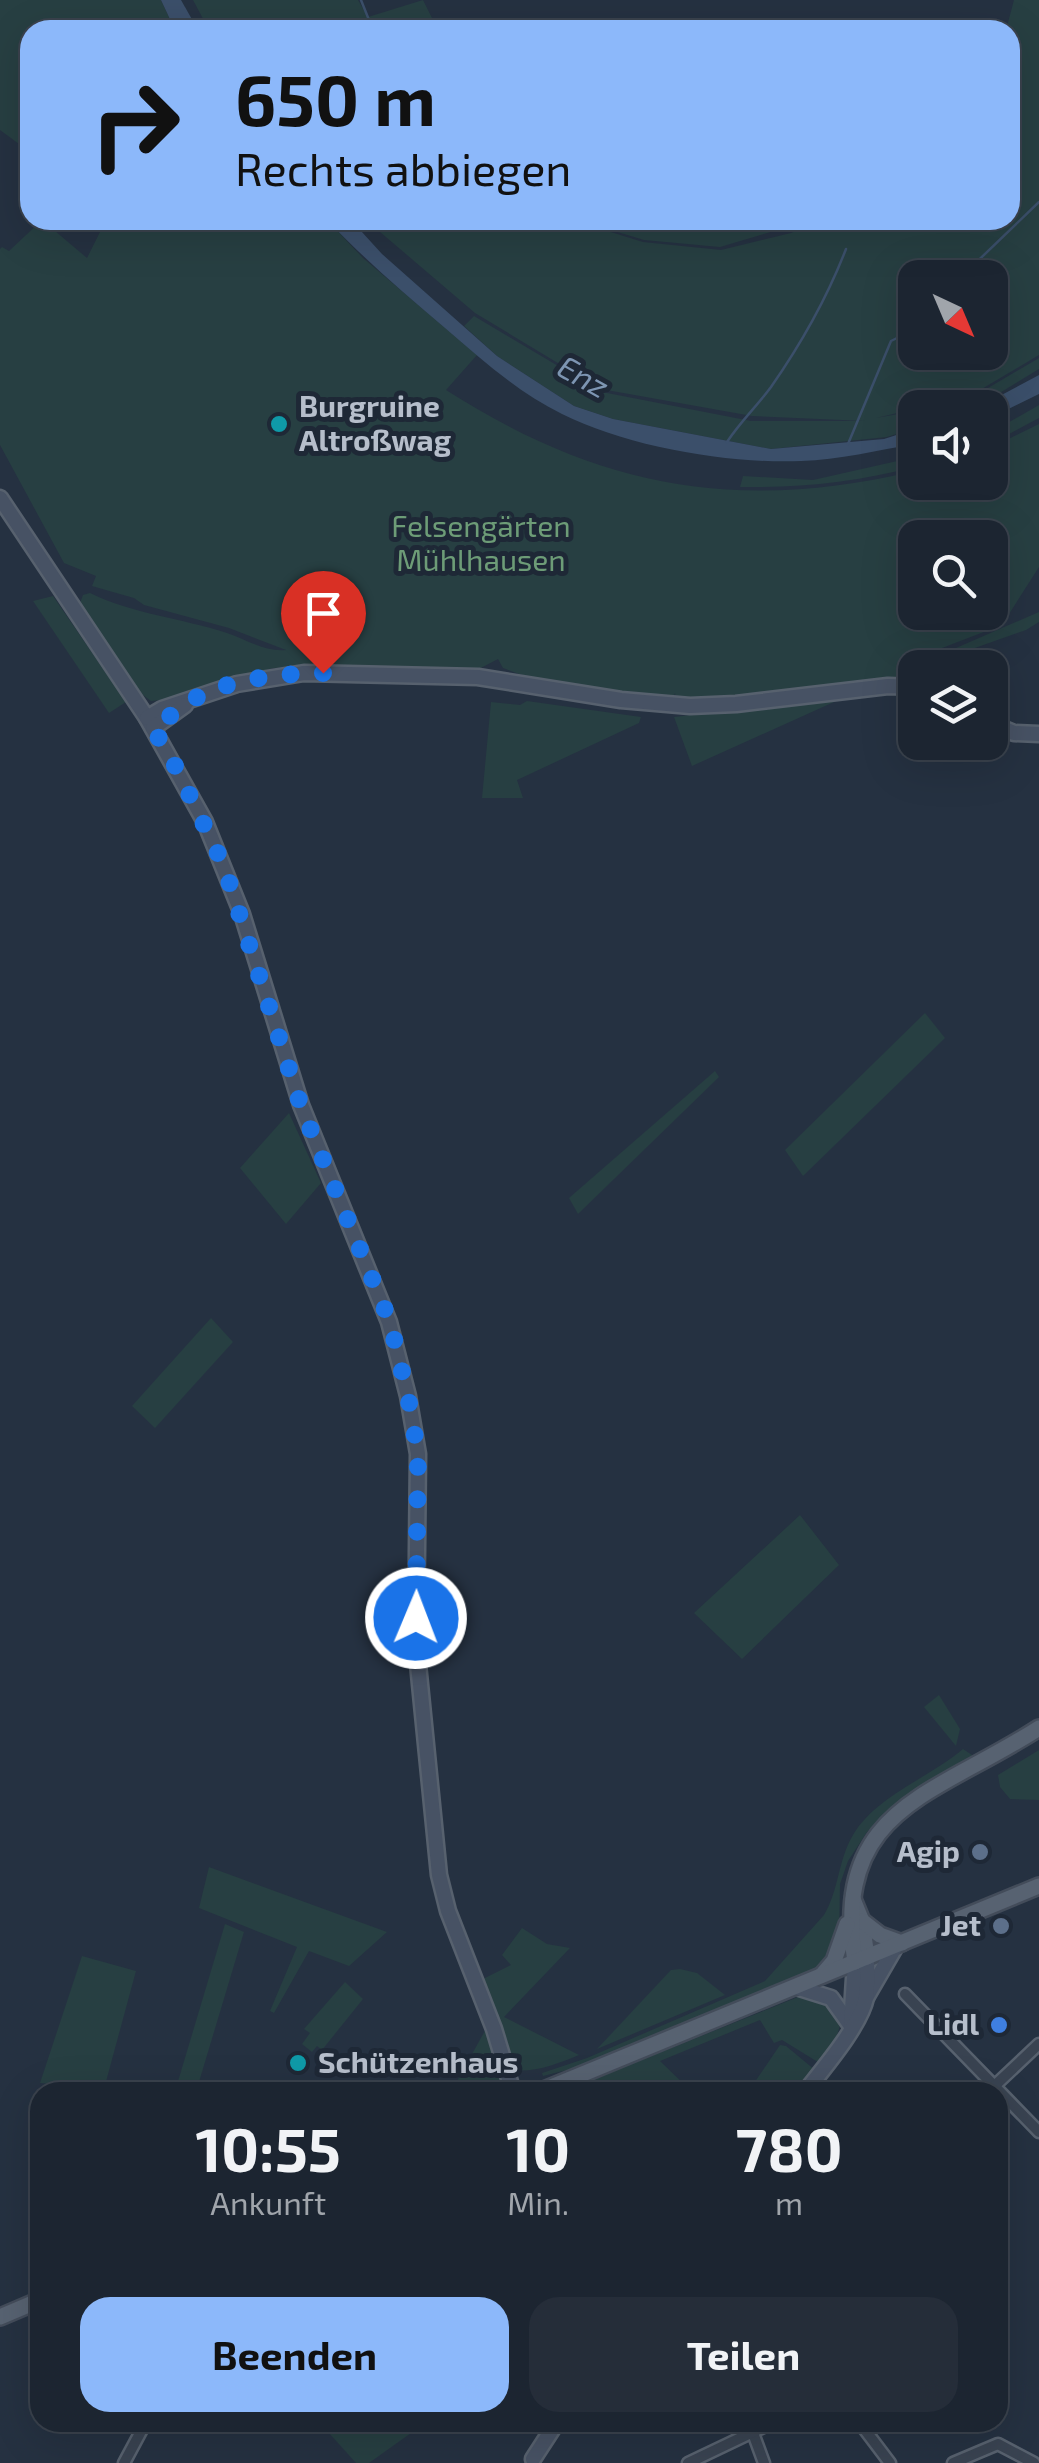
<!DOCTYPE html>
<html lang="de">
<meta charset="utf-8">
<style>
body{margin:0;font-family:"Exo 2",sans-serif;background:#252d39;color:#f1f3f6;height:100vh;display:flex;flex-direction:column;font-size:38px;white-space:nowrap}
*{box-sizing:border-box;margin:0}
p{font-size:32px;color:#a0a5ab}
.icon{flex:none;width:55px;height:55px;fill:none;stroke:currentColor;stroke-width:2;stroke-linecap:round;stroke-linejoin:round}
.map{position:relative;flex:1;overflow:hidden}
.sheet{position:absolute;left:30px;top:2082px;width:978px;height:350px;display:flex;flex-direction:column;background:#1c2531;border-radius:30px;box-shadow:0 10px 40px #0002,0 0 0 2px #3a424d}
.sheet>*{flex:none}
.hud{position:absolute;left:20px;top:20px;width:1000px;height:210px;border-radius:30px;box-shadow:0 10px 40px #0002,0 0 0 2px #3a424d;background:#8cb8fa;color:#111;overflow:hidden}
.needle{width:65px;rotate:136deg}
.fabs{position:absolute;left:898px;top:260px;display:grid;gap:20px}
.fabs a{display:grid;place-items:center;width:110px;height:110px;border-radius:20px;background:#1c2531;box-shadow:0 10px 40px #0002,0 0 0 2px #3a424d;font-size:50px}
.pin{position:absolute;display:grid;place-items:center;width:85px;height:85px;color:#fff;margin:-102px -42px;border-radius:50% 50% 50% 0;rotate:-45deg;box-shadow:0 0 10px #0007}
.pin .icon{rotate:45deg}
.me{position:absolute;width:110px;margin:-55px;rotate:1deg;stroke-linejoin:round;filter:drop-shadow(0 0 8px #0008)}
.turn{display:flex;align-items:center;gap:35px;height:210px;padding:0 50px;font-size:45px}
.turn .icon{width:130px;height:130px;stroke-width:2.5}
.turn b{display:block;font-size:70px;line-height:85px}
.eta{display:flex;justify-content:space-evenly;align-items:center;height:170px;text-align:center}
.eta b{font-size:60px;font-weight:700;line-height:70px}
.action{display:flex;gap:20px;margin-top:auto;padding:20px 50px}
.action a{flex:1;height:115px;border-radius:30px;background:#8cb8fa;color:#111;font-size:40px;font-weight:700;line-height:115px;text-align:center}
.action a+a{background:#252d39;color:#f1f3f6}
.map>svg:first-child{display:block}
</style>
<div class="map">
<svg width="1039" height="2463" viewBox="0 0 1039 2463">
<rect width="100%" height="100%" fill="#253141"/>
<g fill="#273f42" fill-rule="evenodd">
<polygon points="0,0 161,0 175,30 30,30 30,152 0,130"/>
<polygon points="193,0 358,0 368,17 423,0 438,30 209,30"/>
<path d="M1014,0H1039V355L970,396L876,418L915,411V428L887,437L771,449L613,419L574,406L497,356L464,326L474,316L602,392L751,421H865L752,416L601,389L475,313L366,220H572L643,242L721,250L791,233L822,220H1010V30H1006ZM915,278H990V352H915Z"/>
<path d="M42,220L87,258L106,220H327L363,258L477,355L446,390C600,488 736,513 915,471V482H990V448L1039,424V567L1002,625L929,653L901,680L721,698L676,699L675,693L673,699C617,693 556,689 503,668L498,659L477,670L337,665L274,668L227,679L172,699L151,701L135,689L82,610L80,603L83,595L90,593C133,614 181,618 227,633C247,640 265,652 286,650L229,628L144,605L134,598L92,586L96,576L64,563L0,445V249L2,247L9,251ZM915,538H990V612H915Z"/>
<polygon points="578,220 660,220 675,224 701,220 811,220 720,247 644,240"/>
<polygon points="1039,358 1039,369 977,407 929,407 971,398"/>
<polygon points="1039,405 1039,418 990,444 990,433"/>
<path d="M915,457V467C856,482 801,488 740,487L743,476L813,480Z"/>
<polygon points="53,596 126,702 109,713 33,601"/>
<polygon points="1039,612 1039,622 1026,630 941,660 940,655"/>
<polygon points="834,698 834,702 692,766 674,717"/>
<polygon points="527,701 641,717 639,723 517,780 523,798 482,798 491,702 520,705"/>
<polygon points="925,1013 945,1038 803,1176 785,1150"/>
<polygon points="715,1071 719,1077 578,1214 569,1198"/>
<polygon points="289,1113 321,1183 286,1224 240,1168"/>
<polygon points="211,1318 233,1342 155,1428 132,1406"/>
<polygon points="800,1515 839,1565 742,1659 694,1613"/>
<polygon points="939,1695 960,1729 956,1746 924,1707"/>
<path d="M963,1749L972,1755L969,1762L891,1808L867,1832L848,1861L840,1884L839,1939L825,1964L591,2064L543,2076L542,2073L587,2058L765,1981L824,1915C839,1890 838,1860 853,1835C876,1796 929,1778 963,1749Z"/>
<polygon points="1039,1750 1039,1800 1010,1799 1000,1787 998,1775"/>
<polygon points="209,1867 387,1932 349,1966 309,1951 274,2013 270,2011 297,1947 199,1908"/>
<polygon points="225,1924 244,1932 196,2092 176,2088"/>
<path d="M522,1928L547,1944L570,1948L504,2017L579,2055C557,2064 535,2073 511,2070L479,1981L511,1965L502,1955Z"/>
<polygon points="82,1956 136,1971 104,2089 40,2083"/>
<polygon points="680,1969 697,1973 725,1995 597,2049 671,1970"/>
<polygon points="345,1982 363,1999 322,2050 317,2046 312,2052 302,2044 310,2033 304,2029"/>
<polygon points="811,1995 825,1998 841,2023 834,2044 821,2064 782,2040 774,2043 760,2020 660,2061 692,2092 562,2092 798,1997"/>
<polygon points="487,2027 503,2074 503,2092 451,2092"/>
<polygon points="780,2045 786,2046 815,2070 797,2092 748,2092"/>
<polygon points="320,2423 425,2423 369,2463 356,2463"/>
</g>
<g fill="#3b4f6a">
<polygon points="161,0 181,0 198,30 175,30"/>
<path d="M327,220H351L382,254L497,356L574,406L613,419L771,449L884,439L915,429V444C878,450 839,460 801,461C729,464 628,447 562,414C519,393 482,360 445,328C404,293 364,259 327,220Z"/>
<polygon points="1039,375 1039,394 990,418 990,408 979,407"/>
</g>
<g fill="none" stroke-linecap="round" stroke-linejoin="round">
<g stroke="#3b4f6a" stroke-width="2.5">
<polyline points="361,0 373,30"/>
<polyline points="960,278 1039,202"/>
<path d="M727,442C740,422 757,406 771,387C801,344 827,298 846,249"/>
<polyline points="848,444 891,341 915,329"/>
</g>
<defs>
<g id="street">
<polyline points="905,1994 1039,2132"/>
<polyline points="988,2092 1039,2044"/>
<polyline points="859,2422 890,2463"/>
<polyline points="753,2433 764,2463"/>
<polyline points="124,2463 146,2422"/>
<polyline points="688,2463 774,2422"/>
<polyline points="953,2463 998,2444 1034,2463"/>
</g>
<g id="secondary">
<polyline points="0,498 147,718 205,822 242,914 301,1105 389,1322 408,1396 418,1454 416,1644 439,1875 448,1911 494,2029 513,2092"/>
<polyline points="147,718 162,709 237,684 304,673 478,677 621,700 690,706 736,704 888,686 915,687"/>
<polyline points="990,723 1014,733 1039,734"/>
<polyline points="153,728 185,705"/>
<polyline points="796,1987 831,1998 851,2026"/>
<polyline points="867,1996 896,1946"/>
<polyline points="851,2026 855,1962"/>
<path d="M805,2092C823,2069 860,2026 866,1998C868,1985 867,1971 867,1957"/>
<polyline points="533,2459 557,2422"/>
</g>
<g id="primary">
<polyline points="853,1899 862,1921 867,1957"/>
<polyline points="862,1921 880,1935 902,1943"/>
<path d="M855,1962C832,1808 932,1797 1039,1728"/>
<polyline points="822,1975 834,1961 847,1924"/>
<polyline points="539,2092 1039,1886"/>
<polyline points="0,2317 40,2300"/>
</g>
</defs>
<use href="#street" stroke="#57616e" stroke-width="15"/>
<use href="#secondary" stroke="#57616e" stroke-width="19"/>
<use href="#primary" stroke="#434c5a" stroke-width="20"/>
<use href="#street" stroke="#394351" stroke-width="10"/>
<use href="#secondary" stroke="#475264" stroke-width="14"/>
<use href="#primary" stroke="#576271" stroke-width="15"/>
</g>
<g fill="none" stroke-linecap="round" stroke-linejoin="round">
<path stroke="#1a73e8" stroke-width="18" stroke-dasharray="0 32.4" d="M323,673C280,674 230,678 192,700C178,708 167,720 153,728L178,771L224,866L301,1106L390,1322L408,1396L418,1454L416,1618"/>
</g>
<g fill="#0f9aa8" stroke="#1e2836" stroke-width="4">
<circle cx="279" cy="424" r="10"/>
<circle cx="298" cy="2063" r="10"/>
</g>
<g fill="#5c6f8a" stroke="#1e2836" stroke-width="4">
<circle cx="980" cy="1852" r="10"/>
<circle cx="1001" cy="1926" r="10"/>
</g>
<circle fill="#3f7fe0" stroke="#1e2836" stroke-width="4" cx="999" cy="2025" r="10"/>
<g text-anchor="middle" stroke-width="10" stroke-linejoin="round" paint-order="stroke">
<g font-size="30" font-weight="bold" fill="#b6becb" stroke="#1e2836" text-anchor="end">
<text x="299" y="417" text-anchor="start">Burgruine<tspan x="299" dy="34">Altroßwag</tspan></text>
<text x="960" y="1862">Agip</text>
<text x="981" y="1936">Jet</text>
<text x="979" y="2035">Lidl</text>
<text x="318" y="2073" text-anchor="start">Schützenhaus</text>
</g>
<g font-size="30" fill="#6d9c77" stroke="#1e2836">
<text x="481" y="537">Felsengärten<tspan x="481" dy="34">Mühlhausen</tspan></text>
</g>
<g font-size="32" font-style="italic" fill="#7d95b2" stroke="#1e2836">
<text transform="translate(583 377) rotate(29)" y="11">Enz</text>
</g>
</g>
</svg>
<div class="fabs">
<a><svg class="needle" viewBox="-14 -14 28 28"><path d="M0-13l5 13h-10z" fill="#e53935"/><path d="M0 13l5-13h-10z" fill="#a0a5ab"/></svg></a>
<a><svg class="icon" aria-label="sound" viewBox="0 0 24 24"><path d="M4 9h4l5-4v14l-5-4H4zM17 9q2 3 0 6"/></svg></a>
<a><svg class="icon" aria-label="search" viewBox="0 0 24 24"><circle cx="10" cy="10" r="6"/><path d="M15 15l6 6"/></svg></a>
<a><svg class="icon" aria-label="layers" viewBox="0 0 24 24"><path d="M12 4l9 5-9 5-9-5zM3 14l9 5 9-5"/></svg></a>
</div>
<div class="pin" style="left:323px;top:673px;background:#d93025"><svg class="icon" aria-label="arrive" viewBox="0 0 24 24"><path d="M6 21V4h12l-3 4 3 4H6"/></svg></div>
<svg class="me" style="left:416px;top:1618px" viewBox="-20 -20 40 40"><circle r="17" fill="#1a73e8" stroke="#fff" stroke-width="3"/><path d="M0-11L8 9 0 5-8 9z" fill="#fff"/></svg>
<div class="hud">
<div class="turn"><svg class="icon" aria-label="right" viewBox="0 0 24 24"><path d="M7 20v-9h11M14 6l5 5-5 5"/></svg><div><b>650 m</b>Rechts abbiegen</div></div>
</div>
<section class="sheet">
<div class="eta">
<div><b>10:55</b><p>Ankunft</p></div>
<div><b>10</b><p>Min.</p></div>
<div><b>780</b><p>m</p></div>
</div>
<div class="action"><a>Beenden</a><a>Teilen</a></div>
</section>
</div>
